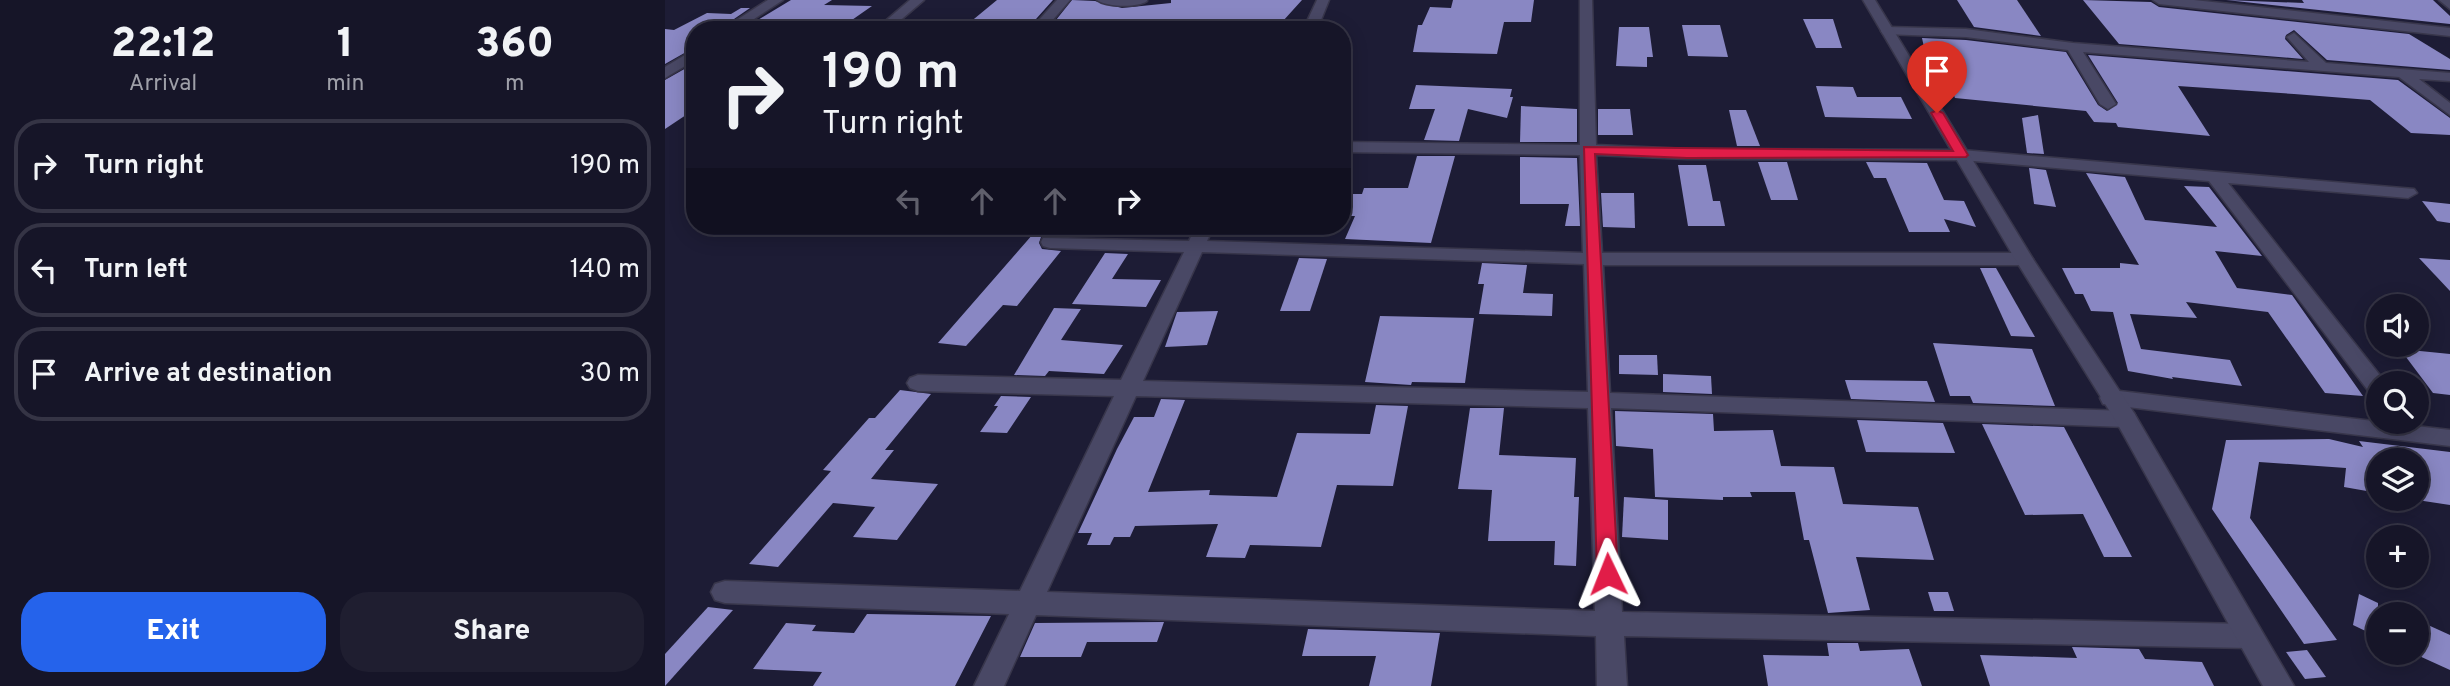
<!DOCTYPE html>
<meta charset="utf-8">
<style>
body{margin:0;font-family:Overpass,sans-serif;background:#1f1e30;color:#f1f3f6;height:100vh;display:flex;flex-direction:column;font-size:26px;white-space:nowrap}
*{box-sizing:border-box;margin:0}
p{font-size:23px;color:#9e9fa8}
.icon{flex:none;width:38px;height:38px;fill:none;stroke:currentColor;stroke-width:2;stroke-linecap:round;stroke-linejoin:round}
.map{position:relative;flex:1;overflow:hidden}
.drawer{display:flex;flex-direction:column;background:#161528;width:665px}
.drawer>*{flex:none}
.top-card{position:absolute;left:21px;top:21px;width:665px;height:214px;border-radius:28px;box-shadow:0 4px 18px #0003,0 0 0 2px #353445;background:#161528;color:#f1f3f6;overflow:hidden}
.tools{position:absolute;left:1701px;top:294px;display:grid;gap:14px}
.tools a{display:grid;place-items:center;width:63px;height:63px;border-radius:50%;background:#161528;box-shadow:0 4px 18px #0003,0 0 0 2px #353445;font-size:35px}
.pin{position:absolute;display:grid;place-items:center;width:60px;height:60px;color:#fff;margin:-72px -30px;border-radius:50% 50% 50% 0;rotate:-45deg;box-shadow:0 0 7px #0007}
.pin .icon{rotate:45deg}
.me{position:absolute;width:77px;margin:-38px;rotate:358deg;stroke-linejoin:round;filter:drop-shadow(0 0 5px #0008)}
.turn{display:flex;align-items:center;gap:24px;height:147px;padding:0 21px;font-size:32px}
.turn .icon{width:91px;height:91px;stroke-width:2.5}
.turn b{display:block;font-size:49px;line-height:60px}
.lanes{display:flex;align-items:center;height:66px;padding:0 21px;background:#0003;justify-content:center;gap:35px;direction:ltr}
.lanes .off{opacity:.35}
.eta{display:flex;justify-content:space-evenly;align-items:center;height:119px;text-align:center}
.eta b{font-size:42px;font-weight:800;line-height:49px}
.action{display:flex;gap:14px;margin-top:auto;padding:14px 21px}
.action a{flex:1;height:80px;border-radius:28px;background:#2563eb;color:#fff;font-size:28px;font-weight:800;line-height:80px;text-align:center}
.action a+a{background:#1f1e30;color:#f1f3f6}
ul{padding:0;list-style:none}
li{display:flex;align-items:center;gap:21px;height:94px;margin:0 14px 10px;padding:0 7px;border:4px solid #353445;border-radius:28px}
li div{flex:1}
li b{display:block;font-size:26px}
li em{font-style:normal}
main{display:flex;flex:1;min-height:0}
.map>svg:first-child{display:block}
</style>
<main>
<section class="drawer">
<div class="eta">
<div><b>22:12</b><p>Arrival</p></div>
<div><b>1</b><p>min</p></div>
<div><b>360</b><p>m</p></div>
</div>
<ul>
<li><svg class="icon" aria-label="right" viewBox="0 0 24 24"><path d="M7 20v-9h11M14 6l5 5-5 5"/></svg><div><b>Turn right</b></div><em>190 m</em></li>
<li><svg class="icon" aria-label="left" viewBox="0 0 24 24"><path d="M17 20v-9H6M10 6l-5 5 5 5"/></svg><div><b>Turn left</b></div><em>140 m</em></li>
<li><svg class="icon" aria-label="arrive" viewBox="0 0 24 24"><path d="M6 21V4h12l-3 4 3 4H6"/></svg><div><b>Arrive at destination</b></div><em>30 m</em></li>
</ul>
<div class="action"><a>Exit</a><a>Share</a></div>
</section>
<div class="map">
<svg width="1785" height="686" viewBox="0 0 1785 686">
<rect width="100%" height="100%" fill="#1d1c35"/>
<g fill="#8987c3">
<polygon points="126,0 167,0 159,5 207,6 174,29 78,29"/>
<polygon points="332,0 388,0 371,19 363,19 351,30 298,28"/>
<polygon points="407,0 430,1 457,8 506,3 506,0 637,0 618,21 618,30 500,30 504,24 391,20"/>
<polygon points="788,0 869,0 866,22 839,22 832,54 748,52 753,25 757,25 765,7 786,8"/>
<polygon points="1292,0 1352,0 1376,36 1309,27"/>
<polygon points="1418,0 1486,2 1494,7 1744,34 1785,59 1785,70 1662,60 1629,30 1621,35 1620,39 1638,59 1454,44"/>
<polygon points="1561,0 1639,3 1637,0 1768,0 1785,16 1785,24"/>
<polygon points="76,8 85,8 53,30 30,30 30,47 0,64 0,29 9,30 42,13 66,14"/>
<polygon points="1138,19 1168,19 1177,48 1151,48"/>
<polygon points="1017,25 1055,25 1063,57 1023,56"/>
<polygon points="954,27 984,27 988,57 982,57 982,67 951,66"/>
<polygon points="1257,38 1301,40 1401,52 1433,105 1442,111 1453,103 1423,55 1733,80 1785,118 1785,135 1746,133 1705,100 1629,94 1513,86 1545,136 1453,127 1451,123 1429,122 1421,111 1290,98 1272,53 1260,52"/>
<polygon points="30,63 30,109 0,129 0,80"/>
<polygon points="751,85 847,89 845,97 848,97 842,118 803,109 794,141 759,140 770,109 744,109"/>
<polygon points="1151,86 1188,87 1192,97 1236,97 1247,119 1160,117"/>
<polygon points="856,106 912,109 912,142 855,142"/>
<polygon points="933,109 965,109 968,135 933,135"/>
<polygon points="1064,110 1081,110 1095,146 1072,146"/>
<polygon points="1373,115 1379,154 1362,153 1357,118"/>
<polygon points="752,156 790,156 766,243 680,239 690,216 677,216 677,194 697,194 699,188 743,188"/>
<polygon points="855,157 912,158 915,226 900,226 904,204 855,204"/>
<polygon points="1093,162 1122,162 1133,200 1106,200"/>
<polygon points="1201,162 1262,163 1279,200 1299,201 1311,227 1279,219 1285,232 1244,232 1221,178 1209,178"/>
<polygon points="1013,165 1041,165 1048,201 1055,201 1060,226 1023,226"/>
<polygon points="1364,168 1381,170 1391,207 1369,204"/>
<polygon points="1421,173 1460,177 1480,220 1552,227 1519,186 1544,187 1597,256 1550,251 1572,288 1627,295 1698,396 1660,393 1603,312 1521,302 1532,318 1465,314 1476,349 1565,360 1577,386 1507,377 1508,379 1463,371 1448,312 1426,311 1418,294 1410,294 1397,268 1455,268 1455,263 1474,265"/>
<polygon points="936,193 969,193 970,228 938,227"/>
<polygon points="1757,201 1785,204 1785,223 1772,221"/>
<polygon points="375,226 417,226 408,236 376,237 374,243 377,249 396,251 352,306 338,305 301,346 273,343"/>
<polygon points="440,253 463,254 447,279 496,280 481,307 407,304"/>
<polygon points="634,258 662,259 645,311 615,311"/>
<polygon points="1754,258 1785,260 1785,291"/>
<polygon points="817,263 862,265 858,293 888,294 887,316 814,314 819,284 813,284"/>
<polygon points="1315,268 1331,268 1370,337 1346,336"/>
<polygon points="389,308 416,309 396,340 458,345 439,374 384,371 380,376 349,375"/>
<polygon points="553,311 542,345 500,347 512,312"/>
<polygon points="715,316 809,318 800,383 747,382 746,385 700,382"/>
<polygon points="1268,343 1367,349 1390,406 1308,403 1305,396 1285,396"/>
<polygon points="1735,349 1785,354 1785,395 1768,393"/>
<polygon points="954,355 992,355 993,375 954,374"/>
<polygon points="998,374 1046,376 1047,394 998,392"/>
<polygon points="1180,380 1262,381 1270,402 1186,399"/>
<polygon points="235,390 266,394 220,450 229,450 206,479 273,484 232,540 188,537 210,507 168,503 113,567 84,564 166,471 158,470 204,418 210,418"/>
<polygon points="336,396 366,397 342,433 315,432 333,406 329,406"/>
<polygon points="496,399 520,400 483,492 545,490 544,495 612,497 632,433 705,434 711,405 743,406 728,486 672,485 656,547 585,545 580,558 541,557 553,524 470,526 465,537 449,537 445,545 422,545 427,533 413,533 452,449 469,417 489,417"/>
<polygon points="805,408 839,408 834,455 911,458 909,497 914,497 911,566 889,565 890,541 823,541 827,490 793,489"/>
<polygon points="950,411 1048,414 1049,431 1108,430 1116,466 1169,467 1178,504 1253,507 1269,560 1191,557 1205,610 1163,613 1144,540 1139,540 1130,492 1085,492 1087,497 1058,497 1058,500 990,497 988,449 951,446"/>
<polygon points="1192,420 1278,423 1290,453 1201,452"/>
<polygon points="1317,424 1399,427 1467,557 1439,557 1418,514 1360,515"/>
<polygon points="1664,439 1698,447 1694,441 1785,452 1785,505 1752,500 1752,460 1713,460 1713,493 1679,487 1681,468 1594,462 1585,518 1672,640 1639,644 1547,509 1561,440"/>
<polygon points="959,497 1003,500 1003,540 957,537"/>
<polygon points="1263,592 1283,592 1289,611 1269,611"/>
<polygon points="1694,594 1713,603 1713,637 1688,625"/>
<polygon points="43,607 68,610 0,686 0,654"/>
<polygon points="202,614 326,616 290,686 148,686 157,672 88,669 121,623 151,625 147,631 189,633"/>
<polygon points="1752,620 1785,635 1785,670 1752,655"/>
<polygon points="499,622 492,642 422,642 416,657 355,657 370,623"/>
<polygon points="643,629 775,633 766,686 704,686 711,656 637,656"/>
<polygon points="1162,643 1193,643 1195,651 1244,649 1257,686 1103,686 1098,655 1164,656"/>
<polygon points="1407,647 1474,649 1480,659 1537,662 1549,686 1325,686 1315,655 1412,658"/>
<polygon points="1642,650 1661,677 1640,679 1621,652"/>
</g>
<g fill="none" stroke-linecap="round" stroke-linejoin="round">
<defs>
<g id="minor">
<polygon points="103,0 118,0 72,30 56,30"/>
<polygon points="245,0 259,0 224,30 210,30"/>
<polygon points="392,0 405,0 379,30 365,30"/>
<path d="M432,0H482V1C473,8 441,7 432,0Z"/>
<polygon points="652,0 664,0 652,30 638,30"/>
<path d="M915,0H927L931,145L1022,149L1297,150L1749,189L1752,193L1743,198L1563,183L1721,383H1713V396L1705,393L1544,181L1297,160L1022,159L931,155L937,253H1359L1368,259L1359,265H938L945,393L1461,411L1469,413L1472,419L1469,425L1461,427L946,408L957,612L1584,624L1594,627L1598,636L1594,645L1584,648L959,636L962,686H932L931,636L371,615L339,686H309L344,614L60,603L50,600L46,592L50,584L60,581L355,591L449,396L253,391L245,388L242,383L245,378L253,375L456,380L519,252L385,248L378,246L376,242L378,238L524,241L531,226H549L542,241L918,253L915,155L677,152V142L915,145ZM537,252L919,264L923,392L478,381ZM471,396L923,408L930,611L382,592Z"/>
<polygon points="1488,0 1529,0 1785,28 1785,36 1494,4"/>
<polygon points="1774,0 1785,0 1785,9"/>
<polygon points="1223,27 1301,29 1408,43 1644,62 1622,37 1629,33 1661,63 1785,73 1785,81 1754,79 1785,103 1785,115 1734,77 1418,52 1451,104 1443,109 1435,104 1403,50 1301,37 1218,34 1216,31"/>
<polygon points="30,49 30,60 0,78 0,67"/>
<polygon points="1446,390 1785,430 1785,446 1438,404 1435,398 1438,392"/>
</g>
<polygon id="tertiary" points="1198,0 1210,0 1368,259 1469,413 1629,686 1598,686 1452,423 1350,259"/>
</defs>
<use href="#minor" stroke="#38364b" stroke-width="3"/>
<use href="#tertiary" stroke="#38364b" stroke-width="3"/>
<use href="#minor" fill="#494865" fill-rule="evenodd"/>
<use href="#tertiary" fill="#494865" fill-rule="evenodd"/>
</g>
<polygon fill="#e11d48" stroke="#92132f" stroke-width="2" points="1272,110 1278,113 1303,155 1301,157 1022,158 930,154 953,574 950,580 943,583 935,580 932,574 919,147 1288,151 1266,113"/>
</svg>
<div class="tools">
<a><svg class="icon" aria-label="sound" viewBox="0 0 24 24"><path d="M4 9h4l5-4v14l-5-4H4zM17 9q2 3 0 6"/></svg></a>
<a><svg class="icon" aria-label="search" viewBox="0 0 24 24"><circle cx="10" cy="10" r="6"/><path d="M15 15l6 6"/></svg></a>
<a><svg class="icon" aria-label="layers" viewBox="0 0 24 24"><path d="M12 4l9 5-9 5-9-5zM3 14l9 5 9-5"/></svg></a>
<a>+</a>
<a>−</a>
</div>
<div class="pin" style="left:1272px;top:113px;background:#d93025"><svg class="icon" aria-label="arrive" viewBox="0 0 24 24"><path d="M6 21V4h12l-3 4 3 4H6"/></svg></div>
<svg class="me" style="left:943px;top:574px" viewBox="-20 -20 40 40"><path d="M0-17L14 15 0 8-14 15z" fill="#e11d48" stroke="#fff" stroke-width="4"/></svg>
<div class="top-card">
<div class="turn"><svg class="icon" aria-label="right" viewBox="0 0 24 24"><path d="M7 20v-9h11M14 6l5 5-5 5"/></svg><div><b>190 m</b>Turn right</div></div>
<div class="lanes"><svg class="icon off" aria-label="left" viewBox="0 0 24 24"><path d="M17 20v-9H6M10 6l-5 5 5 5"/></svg><svg class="icon off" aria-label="ahead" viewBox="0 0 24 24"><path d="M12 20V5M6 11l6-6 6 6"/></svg><svg class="icon off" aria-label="ahead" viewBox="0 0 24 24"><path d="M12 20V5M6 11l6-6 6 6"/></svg><svg class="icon" aria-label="right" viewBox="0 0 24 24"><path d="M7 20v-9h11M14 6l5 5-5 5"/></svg></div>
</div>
</div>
</main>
